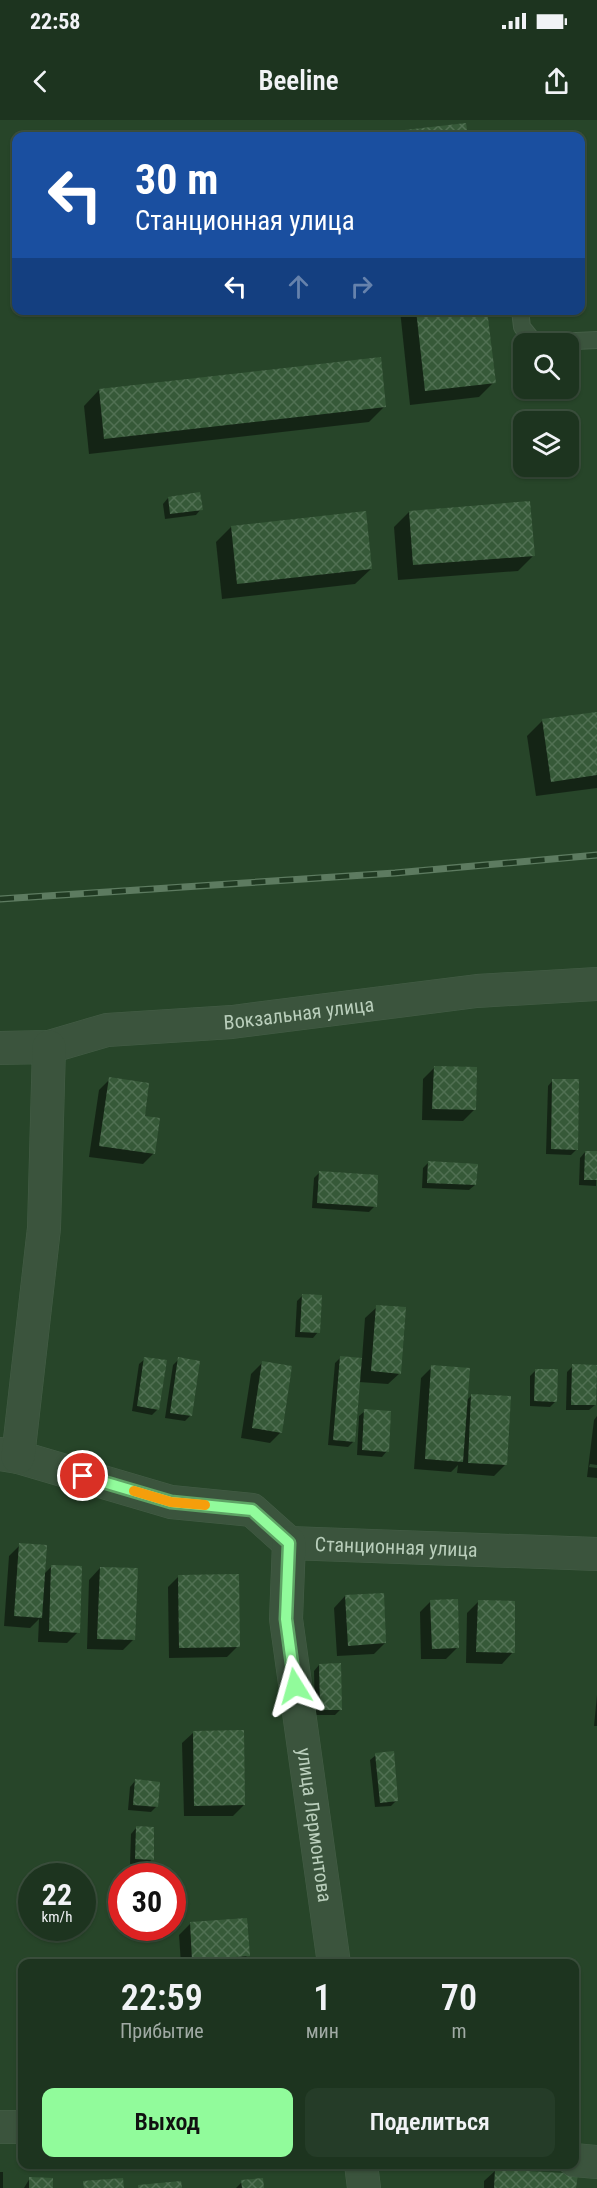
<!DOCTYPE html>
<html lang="ru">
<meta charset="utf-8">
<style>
body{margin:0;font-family:"Roboto Condensed",sans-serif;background:#253c28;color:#f1f3f6;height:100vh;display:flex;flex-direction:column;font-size:22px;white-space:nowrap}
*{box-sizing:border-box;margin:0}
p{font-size:20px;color:#a0aaa4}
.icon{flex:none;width:33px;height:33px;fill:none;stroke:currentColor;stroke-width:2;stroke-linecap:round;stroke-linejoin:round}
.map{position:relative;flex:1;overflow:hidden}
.details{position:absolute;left:18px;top:1839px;width:561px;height:210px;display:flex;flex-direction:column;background:#1d341f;border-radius:12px;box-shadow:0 2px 4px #0004,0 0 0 2px #3b4f3d}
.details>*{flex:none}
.banner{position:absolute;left:12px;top:12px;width:573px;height:183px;border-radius:12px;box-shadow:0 2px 4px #0004,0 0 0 2px #3b4f3d;background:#1a4fa0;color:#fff;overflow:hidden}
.fabs{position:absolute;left:513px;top:213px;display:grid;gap:12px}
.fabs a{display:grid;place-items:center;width:66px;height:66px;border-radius:12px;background:#1d341f;box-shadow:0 2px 4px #0004,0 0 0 2px #3b4f3d;font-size:30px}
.speed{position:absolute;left:18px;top:1743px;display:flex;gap:12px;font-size:30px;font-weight:700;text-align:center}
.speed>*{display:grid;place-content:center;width:78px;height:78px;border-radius:50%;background:#1d341f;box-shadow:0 2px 4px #0004,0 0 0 2px #3b4f3d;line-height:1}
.speed small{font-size:15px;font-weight:400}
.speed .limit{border:9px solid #d22;background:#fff;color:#111}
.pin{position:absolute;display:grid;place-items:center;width:51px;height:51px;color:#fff;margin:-26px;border:3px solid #fff;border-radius:50%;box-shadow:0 2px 6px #0007}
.me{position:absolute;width:66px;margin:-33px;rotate:352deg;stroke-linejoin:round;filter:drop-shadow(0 0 4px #0008)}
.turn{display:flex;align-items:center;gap:21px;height:126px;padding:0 24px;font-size:27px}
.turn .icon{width:78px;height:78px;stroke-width:2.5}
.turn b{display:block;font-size:42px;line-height:51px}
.lanes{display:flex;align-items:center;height:57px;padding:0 24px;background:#0003;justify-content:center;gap:30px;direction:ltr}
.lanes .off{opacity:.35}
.eta{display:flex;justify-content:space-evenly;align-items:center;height:102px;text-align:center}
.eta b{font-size:36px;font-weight:600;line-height:42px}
.action{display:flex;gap:12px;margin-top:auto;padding:12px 24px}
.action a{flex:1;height:69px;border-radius:12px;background:#91fb9b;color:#111;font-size:24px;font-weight:600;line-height:69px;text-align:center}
.action a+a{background:#253c28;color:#f1f3f6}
.status{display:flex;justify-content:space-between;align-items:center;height:42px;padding:0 30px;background:#1d341f;direction:ltr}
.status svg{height:16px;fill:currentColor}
header{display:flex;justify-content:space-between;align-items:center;height:78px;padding:0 24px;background:#1d341f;font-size:27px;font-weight:600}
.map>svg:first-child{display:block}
</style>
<div class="status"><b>22:58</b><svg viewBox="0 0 49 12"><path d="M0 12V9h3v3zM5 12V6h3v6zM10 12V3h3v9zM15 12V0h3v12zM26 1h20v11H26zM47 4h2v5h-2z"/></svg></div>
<header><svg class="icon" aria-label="back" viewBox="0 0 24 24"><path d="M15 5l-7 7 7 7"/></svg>Beeline<svg class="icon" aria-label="share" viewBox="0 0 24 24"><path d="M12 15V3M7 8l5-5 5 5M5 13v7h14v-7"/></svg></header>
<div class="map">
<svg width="597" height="2068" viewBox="0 0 597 2068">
<defs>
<pattern id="building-cross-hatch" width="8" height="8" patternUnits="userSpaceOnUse" patternTransform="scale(1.5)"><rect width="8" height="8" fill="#365938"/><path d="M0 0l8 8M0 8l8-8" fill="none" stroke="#517053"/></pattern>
</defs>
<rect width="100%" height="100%" fill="#274529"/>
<g fill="#0007">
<polygon points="465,5 466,16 393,16 397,13"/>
<polygon points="400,190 486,190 494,262 479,277 410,285"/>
<polygon points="99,270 384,287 369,302 89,334 84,286"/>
<polygon points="168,378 201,389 196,395 165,399 163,384"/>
<polygon points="409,392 533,436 518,451 398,460 394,407"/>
<polygon points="231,407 371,449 355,464 222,479 216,422"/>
<polygon points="597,593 597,668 536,676 527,616 542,601"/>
<polygon points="434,948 474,990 463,1001 422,1000 423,959"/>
<polygon points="110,959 143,997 154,1033 143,1044 89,1037 99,970"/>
<polygon points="553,960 576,1030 571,1035 546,1034 548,966"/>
<polygon points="585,1032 597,1032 596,1066 579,1065 580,1038"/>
<polygon points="428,1043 475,1065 469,1070 422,1068 423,1048"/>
<polygon points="320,1052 375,1086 369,1092 312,1088 314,1058"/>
<polygon points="303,1175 318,1212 313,1218 295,1217 297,1181"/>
<polygon points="377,1187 400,1253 388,1264 359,1262 354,1321 348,1327 328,1325 335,1243 341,1237 362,1239 365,1198"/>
<polygon points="145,1239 158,1289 152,1295 132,1291 139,1244"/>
<polygon points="179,1239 190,1296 185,1301 165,1298 173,1245"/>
<polygon points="262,1243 281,1312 270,1323 241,1318 251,1254"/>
<polygon points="573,1246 595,1285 589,1290 566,1290 567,1252"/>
<polygon points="432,1247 466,1281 472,1275 505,1345 494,1356 457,1353 458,1345 451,1352 414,1349 421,1258"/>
<polygon points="536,1250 556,1281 550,1287 530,1286 530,1256"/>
<polygon points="365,1291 387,1331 382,1337 357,1335 359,1296"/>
<polygon points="597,1296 597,1345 590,1344 589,1347 597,1348 597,1358 587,1357 594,1300"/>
<polygon points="20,1425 44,1454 52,1446 78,1512 67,1523 38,1522 39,1499 30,1508 4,1506 9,1436"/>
<polygon points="100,1448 134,1519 123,1530 87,1529 89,1460"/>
<polygon points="179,1456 238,1526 227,1537 169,1538 168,1467"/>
<polygon points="345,1476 385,1523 374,1534 337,1536 334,1488"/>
<polygon points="431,1481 457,1528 446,1539 421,1539 420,1492"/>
<polygon points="478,1482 513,1532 502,1544 466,1543 467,1493"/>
<polygon points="319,1545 341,1589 335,1595 315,1595 314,1551"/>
<polygon points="597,1575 597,1606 594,1606"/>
<polygon points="194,1612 244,1685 233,1696 184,1696 182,1623"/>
<polygon points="376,1635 397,1680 391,1686 375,1687 370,1640"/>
<polygon points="135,1661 157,1686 151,1692 128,1690 130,1667"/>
<polygon points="136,1708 152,1739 147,1745 130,1744 131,1714"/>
<polygon points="190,1804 248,1835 239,1844 181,1844 179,1815"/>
<polygon points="22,1916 22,1960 18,1959"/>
<polygon points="496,2050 575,2068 484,2068 484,2061"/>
<rect x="0" y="2052" width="3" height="16"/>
<polygon points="30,2058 51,2068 24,2068"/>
<polygon points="242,2062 263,2068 236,2068"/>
</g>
<g fill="url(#building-cross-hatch)">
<polygon points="466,3 468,16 396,16 396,11"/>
<polygon points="416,190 487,190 496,263 425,271"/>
<polygon points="381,237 386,287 104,319 99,269"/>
<polygon points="200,372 203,390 170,394 168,377"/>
<polygon points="530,381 535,436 413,445 409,391"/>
<polygon points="366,391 372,449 237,464 231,406"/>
<polygon points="597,592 597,655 551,662 542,599"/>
<polygon points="434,946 477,947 476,990 432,989"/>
<polygon points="109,957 149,963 145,996 160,998 155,1034 99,1026"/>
<polygon points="552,959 579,959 578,1030 551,1029"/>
<polygon points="585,1031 597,1031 597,1060 584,1060"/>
<polygon points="428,1041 478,1044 476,1065 427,1063"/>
<polygon points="319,1051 378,1055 377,1087 317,1083"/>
<polygon points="302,1174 322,1175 320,1213 300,1212"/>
<polygon points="376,1185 406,1187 401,1254 371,1251"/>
<polygon points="340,1236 362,1238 355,1322 333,1320"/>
<polygon points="144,1237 167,1240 159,1290 137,1286"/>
<polygon points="178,1237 200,1241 192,1296 170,1293"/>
<polygon points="262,1241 292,1246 282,1313 252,1308"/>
<polygon points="572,1244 597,1245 596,1285 571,1285"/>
<polygon points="431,1245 470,1248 463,1342 425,1339"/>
<polygon points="535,1249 558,1249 557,1282 534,1281"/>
<polygon points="471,1274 511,1276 507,1345 468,1343"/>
<polygon points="364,1289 391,1291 389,1332 362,1330"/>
<polygon points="19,1423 47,1425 42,1498 14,1496"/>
<polygon points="51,1445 82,1446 80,1513 49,1511"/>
<polygon points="100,1447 138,1448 135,1520 97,1519"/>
<polygon points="239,1454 240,1527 179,1528 178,1455"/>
<polygon points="384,1473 386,1523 348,1526 345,1475"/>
<polygon points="458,1479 459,1528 432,1529 430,1480"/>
<polygon points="478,1480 515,1481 515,1533 476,1532"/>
<polygon points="341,1543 342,1590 320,1590 319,1544"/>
<polygon points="244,1610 245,1685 194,1686 193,1611"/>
<polygon points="394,1631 398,1681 380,1683 375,1633"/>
<polygon points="135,1659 160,1662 158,1687 133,1685"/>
<polygon points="136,1706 154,1707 154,1740 135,1739"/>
<polygon points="247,1798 250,1836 192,1840 190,1802"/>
<polygon points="491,1837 514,1838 514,1844 491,1844"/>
<polygon points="495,2049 578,2054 576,2068 494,2068"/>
<polygon points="29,2057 53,2058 53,2068 29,2068"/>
<polygon points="123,2058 124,2068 84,2068 83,2061"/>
<polygon points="263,2058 264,2068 242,2068 241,2060"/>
<polygon points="181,2061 182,2068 138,2068 138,2065"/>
</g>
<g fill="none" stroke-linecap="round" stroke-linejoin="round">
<defs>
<polyline id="lane" points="520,190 522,207 535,223 597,220"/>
<g id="street">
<path id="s1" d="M0,928L49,927L107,910L232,902L477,871L597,864"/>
<path id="s2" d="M0,1334L18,1337L171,1382L252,1390L289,1423L597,1434"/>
<polyline points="18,1337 44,1108 49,927"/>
<path id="s3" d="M289,1423L286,1499L334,1844"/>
<polyline points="0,2007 22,2007"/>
<polyline points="574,2040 597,2042"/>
<polyline points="361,2044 364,2068"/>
</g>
</defs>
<use href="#lane" stroke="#455e47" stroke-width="18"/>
<use href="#street" stroke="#455e47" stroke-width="34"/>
<use href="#lane" stroke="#3b543d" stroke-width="16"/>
<use href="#street" stroke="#3b543d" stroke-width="33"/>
<defs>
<polyline id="rail" points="0,779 395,753 597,735"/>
</defs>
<use href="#rail" stroke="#5d7b60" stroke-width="7"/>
<use href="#rail" stroke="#203a22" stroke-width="4.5" stroke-dasharray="14" stroke-linecap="butt"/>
</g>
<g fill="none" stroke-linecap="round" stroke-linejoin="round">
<defs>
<polyline id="route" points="83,1356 171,1382 252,1390 289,1423 286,1499 295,1566"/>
</defs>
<use href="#route" stroke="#5ea365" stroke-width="15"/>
<use href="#route" stroke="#91fb9b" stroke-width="10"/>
<polyline stroke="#f59e0b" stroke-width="10" points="134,1371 171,1382 205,1385"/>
</g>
<g text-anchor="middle" stroke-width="6" stroke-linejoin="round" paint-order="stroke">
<g font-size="20" fill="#b9cebb" stroke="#203a22">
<text dy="7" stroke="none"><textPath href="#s1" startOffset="302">Вокзальная улица</textPath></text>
<text dy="7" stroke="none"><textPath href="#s2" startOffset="416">Станционная улица</textPath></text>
<text dy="7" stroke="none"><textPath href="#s3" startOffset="284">улица Лермонтова</textPath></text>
</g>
</g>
</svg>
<div class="fabs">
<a><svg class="icon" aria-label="search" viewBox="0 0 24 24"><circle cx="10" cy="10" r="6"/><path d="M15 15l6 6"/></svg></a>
<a><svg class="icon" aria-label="layers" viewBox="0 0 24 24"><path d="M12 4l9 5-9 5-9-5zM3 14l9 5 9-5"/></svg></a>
</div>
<div class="speed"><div>22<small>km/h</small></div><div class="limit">30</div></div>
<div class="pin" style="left:83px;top:1356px;background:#d93025"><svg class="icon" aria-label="arrive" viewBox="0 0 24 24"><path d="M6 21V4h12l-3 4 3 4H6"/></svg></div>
<svg class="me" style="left:295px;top:1566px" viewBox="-20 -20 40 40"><path d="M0-17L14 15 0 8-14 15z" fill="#91fb9b" stroke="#fff" stroke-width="4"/></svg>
<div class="banner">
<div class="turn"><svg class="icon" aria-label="left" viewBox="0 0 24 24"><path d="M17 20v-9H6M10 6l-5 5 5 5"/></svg><div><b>30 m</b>Станционная улица</div></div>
<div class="lanes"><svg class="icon" aria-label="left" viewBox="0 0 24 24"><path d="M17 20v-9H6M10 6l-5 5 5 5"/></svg><svg class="icon off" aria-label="ahead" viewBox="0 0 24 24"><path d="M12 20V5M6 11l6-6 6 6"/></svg><svg class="icon off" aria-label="right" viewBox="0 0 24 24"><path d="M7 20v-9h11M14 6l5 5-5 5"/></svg></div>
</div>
<section class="details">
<div class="eta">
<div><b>22:59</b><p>Прибытие</p></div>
<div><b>1</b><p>мин</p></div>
<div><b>70</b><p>m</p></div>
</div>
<div class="action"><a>Выход</a><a>Поделиться</a></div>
</section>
</div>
